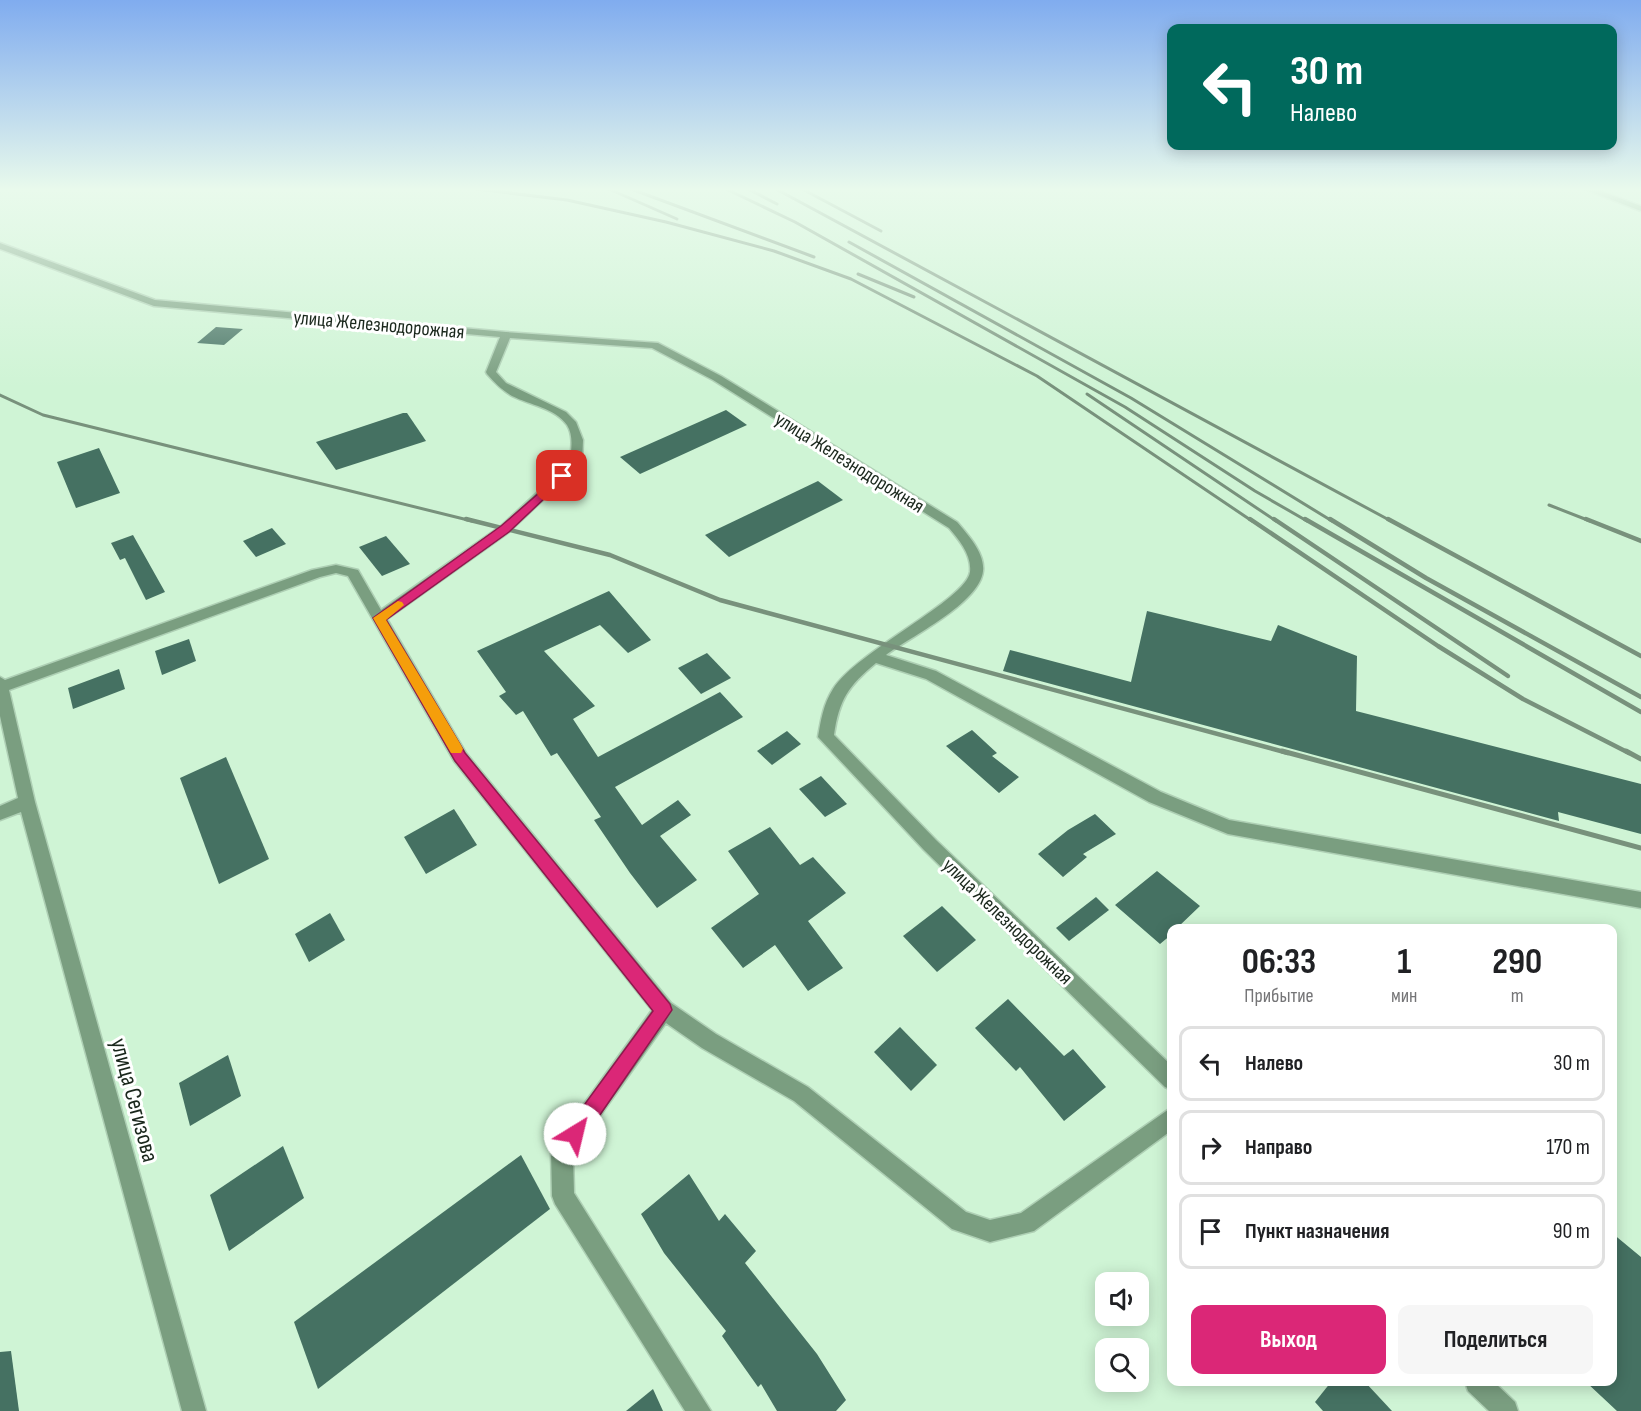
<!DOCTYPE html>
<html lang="ru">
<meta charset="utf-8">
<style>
body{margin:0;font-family:"Sofia Sans Condensed",sans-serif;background:#f6f6f6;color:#202124;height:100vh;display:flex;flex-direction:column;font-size:22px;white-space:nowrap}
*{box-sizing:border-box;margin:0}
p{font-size:20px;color:#757577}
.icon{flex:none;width:33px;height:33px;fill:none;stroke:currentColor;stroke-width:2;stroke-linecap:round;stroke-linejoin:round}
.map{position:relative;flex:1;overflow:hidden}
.panel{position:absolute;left:1167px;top:924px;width:450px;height:462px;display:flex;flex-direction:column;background:#fff;border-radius:12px;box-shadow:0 3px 15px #0003}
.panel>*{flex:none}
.guide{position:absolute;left:1167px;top:24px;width:450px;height:126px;border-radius:12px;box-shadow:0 3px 15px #0003;background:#00695c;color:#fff;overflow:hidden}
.tools{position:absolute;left:1095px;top:1272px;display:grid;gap:12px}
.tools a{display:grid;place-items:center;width:54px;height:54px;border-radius:12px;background:#fff;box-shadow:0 3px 15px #0003;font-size:30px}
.pin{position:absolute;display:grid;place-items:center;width:51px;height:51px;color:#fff;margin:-26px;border-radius:12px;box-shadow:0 3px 9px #0006}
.me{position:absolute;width:66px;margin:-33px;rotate:36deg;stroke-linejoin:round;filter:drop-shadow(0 0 4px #0008)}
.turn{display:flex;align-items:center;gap:21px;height:126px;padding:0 24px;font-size:27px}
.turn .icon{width:78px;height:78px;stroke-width:2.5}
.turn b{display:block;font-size:42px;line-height:51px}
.eta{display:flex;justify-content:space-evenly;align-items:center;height:102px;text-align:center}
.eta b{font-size:36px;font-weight:700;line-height:42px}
.action{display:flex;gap:12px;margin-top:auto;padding:12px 24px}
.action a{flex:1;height:69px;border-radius:12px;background:#db2777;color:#fff;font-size:24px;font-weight:700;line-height:69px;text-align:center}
.action a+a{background:#f6f6f6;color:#202124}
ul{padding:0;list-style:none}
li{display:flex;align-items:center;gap:18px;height:75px;margin:0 12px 9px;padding:0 12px;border:3px solid #e0e0e0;border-radius:12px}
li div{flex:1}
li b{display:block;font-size:22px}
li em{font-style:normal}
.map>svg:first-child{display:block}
</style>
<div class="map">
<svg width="1641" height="1411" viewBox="0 0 1641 1411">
<rect width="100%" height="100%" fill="#cff4d5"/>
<g fill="#457162">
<polygon points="216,327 243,329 224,345 197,343"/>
<polygon points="726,410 747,425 640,474 620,457"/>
<polygon points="403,413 407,413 426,441 336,470 316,442"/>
<polygon points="99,448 120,493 76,508 57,462"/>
<polygon points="818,481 843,500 729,557 705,535"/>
<polygon points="272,528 286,544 256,557 243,541"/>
<polygon points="133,535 165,592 146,600 125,558 120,560 111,543"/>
<polygon points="386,536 410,564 382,576 359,547"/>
<polygon points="609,591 651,640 628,653 600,625 544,651 595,706 573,719 598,757 720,692 743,717 615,787 642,825 678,800 691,815 660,836 697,880 657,908 630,873 594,820 601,817 557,753 551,756 523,711 516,715 499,696 506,692 477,651"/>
<polygon points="1147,611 1271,641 1278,625 1357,656 1356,711 1641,784 1641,834 1558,812 1559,821 1003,671 1010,650 1131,682"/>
<polygon points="189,639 196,661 162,675 155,651"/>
<polygon points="707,653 731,678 701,694 678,668"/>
<polygon points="119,669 125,689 73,709 68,688"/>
<polygon points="972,730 997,753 992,756 1019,777 999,793 946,746"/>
<polygon points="787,731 801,744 772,765 757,751"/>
<polygon points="226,757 269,859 219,884 180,778"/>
<polygon points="821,776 847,804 825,817 799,789"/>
<polygon points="454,809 477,845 426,874 404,837"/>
<polygon points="1095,814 1116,834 1083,854 1087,857 1063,877 1038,854 1068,830"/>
<polygon points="770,827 800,865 813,857 846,893 808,921 843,968 808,991 775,945 743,968 711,928 759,894 728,851"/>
<polygon points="1157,871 1200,906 1177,928 1172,928 1172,934 1160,944 1115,905"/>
<polygon points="1096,897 1109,910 1069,941 1056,928"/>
<polygon points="942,906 976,940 937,972 903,936"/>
<polygon points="330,913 345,940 309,962 295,934"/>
<polygon points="1008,999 1064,1056 1073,1049 1106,1087 1064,1121 1020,1067 1016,1071 975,1028"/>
<polygon points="900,1027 937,1065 911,1091 874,1052"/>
<polygon points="228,1055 241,1096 190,1126 179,1083"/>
<polygon points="283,1146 304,1198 229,1251 210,1195"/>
<polygon points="521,1155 550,1209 318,1389 294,1322"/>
<polygon points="689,1174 719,1221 725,1214 756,1251 745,1263 817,1354 846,1400 836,1411 777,1411 761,1384 758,1387 722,1336 726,1331 664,1253 641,1214"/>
<polygon points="1612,1233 1641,1257 1641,1411 1617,1411 1586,1382 1612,1382"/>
<polygon points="11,1351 19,1411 0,1411 0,1352"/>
<polygon points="1331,1382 1365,1382 1392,1411 1323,1411 1315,1402"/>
<polygon points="653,1389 663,1411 626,1411"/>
</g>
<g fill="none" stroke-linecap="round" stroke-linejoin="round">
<defs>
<g id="street">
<polygon points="1584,189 1595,189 1641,206 1641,211"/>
<path d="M0,243L155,300L506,332L658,343L721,376L957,522C968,535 985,553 983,571C980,603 910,637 886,655L936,671L1161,792L1229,820L1641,892V908L1228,834L1149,802L926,679L876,663C848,686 839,700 834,735L936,840L1172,1066V1090L1165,1087L924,850L818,737C821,720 823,705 833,689C857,651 966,600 970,572C972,555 959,540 949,528L713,380L652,348L510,338L496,372L506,383L566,412L576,422L583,440L582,463L509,532L387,619L466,753L671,1003L716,1034L808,1087L966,1212L990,1220L1021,1213L1172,1107V1130L1034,1231L990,1242L952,1229L794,1101L702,1048L666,1023L573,1154L574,1193L711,1411H685L555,1204L552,1196L551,1151L555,1144L652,1010L454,761L348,576L336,573L320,577L9,690L35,802L206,1411H182L21,812L0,820V806L18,798L0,716V677L5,680L312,570L336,565L358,570L381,610L501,526L570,462C571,450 574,436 567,425C555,408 530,405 512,396C502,390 495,383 487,374L486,372L500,337L154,306L0,249Z"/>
<polygon points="1465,1382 1494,1382 1515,1402 1518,1411 1489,1411 1468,1391"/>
</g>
</defs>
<use href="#street" stroke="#aecfb4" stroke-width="3"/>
<use href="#street" fill="#7a9e80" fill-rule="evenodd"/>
<g stroke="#78917c" stroke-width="3">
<polyline points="476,189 567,200 666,222 774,251 851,279 1037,376 1252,521"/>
<polyline points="609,189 677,219"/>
<polyline points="631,189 814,257"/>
<polyline points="726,189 795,222 1125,407 1255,491 1307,521"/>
<polyline points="748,189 777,204"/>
<polyline points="776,189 1391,521"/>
<polyline points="804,190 881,231"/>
<polyline points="849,242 1131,398 1332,521"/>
<polyline points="858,274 914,297"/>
<polyline points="1087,394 1276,521"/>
<polyline points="0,395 43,415 472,521"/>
<polyline points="1549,505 1590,521"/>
</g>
<g stroke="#78917c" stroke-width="4.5">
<polyline points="466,519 610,555 720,600 1288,753"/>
<polyline points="1250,519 1438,646 1523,699 1629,753"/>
<polyline points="1274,519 1508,676"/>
<polyline points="1305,519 1641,712"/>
<polyline points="1330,519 1426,578 1641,697"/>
<polyline points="1388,519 1641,656"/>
<polyline points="1586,519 1641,541"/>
</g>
<g stroke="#78917c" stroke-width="5">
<polyline points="1282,751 1641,848"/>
<polyline points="1626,751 1641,759"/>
</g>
</g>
<linearGradient id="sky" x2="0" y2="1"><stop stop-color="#80acef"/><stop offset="0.49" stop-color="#e9faec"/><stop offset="1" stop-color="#e9faec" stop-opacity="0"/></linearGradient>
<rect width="1641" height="387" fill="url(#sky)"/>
<polygon fill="#db2777" stroke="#8e194d" stroke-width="1.5" points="562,473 567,476 566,478 509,532 386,620 465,753 670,1004 672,1010 582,1141 575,1143 568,1141 566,1134 568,1127 653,1011 455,761 373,618 501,526"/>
<polygon fill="#f59e0b" points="398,601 402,602 404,605 386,620 461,745 463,749 461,753 451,753 373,618"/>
<g text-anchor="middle" stroke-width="6" stroke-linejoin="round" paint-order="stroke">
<g font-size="20" fill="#1a271c" stroke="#fff">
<text transform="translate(379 324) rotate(5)" y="7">улица Железнодорожная</text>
<text transform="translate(850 462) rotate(32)" y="7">улица Железнодорожная</text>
<text transform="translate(1008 921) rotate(44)" y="7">улица Железнодорожная</text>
</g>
<g font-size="24" fill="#1a271c" stroke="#fff">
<text transform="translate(135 1100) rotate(75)" y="8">улица Сегизова</text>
</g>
</g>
</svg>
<div class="tools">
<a><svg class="icon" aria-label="sound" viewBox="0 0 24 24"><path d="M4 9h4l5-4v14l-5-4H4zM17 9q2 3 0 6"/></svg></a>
<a><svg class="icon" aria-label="search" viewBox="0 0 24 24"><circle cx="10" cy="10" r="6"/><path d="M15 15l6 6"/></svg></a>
</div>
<div class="pin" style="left:562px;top:476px;background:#d93025"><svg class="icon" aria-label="arrive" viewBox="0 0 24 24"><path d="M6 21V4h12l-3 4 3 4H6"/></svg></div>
<svg class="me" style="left:575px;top:1134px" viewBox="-20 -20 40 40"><circle r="19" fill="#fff"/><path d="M0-13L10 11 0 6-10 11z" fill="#db2777"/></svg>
<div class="guide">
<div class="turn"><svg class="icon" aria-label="left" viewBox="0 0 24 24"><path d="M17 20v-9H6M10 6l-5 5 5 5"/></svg><div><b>30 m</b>Налево</div></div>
</div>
<section class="panel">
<div class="eta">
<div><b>06:33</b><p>Прибытие</p></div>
<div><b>1</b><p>мин</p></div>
<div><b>290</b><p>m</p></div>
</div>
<ul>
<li><svg class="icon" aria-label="left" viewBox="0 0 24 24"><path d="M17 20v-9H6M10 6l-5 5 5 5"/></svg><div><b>Налево</b></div><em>30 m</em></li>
<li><svg class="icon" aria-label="right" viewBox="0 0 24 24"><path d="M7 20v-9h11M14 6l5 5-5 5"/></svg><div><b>Направо</b></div><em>170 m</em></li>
<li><svg class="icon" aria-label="arrive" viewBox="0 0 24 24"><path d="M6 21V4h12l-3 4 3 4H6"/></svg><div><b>Пункт назначения</b></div><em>90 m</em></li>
</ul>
<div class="action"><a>Выход</a><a>Поделиться</a></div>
</section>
</div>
